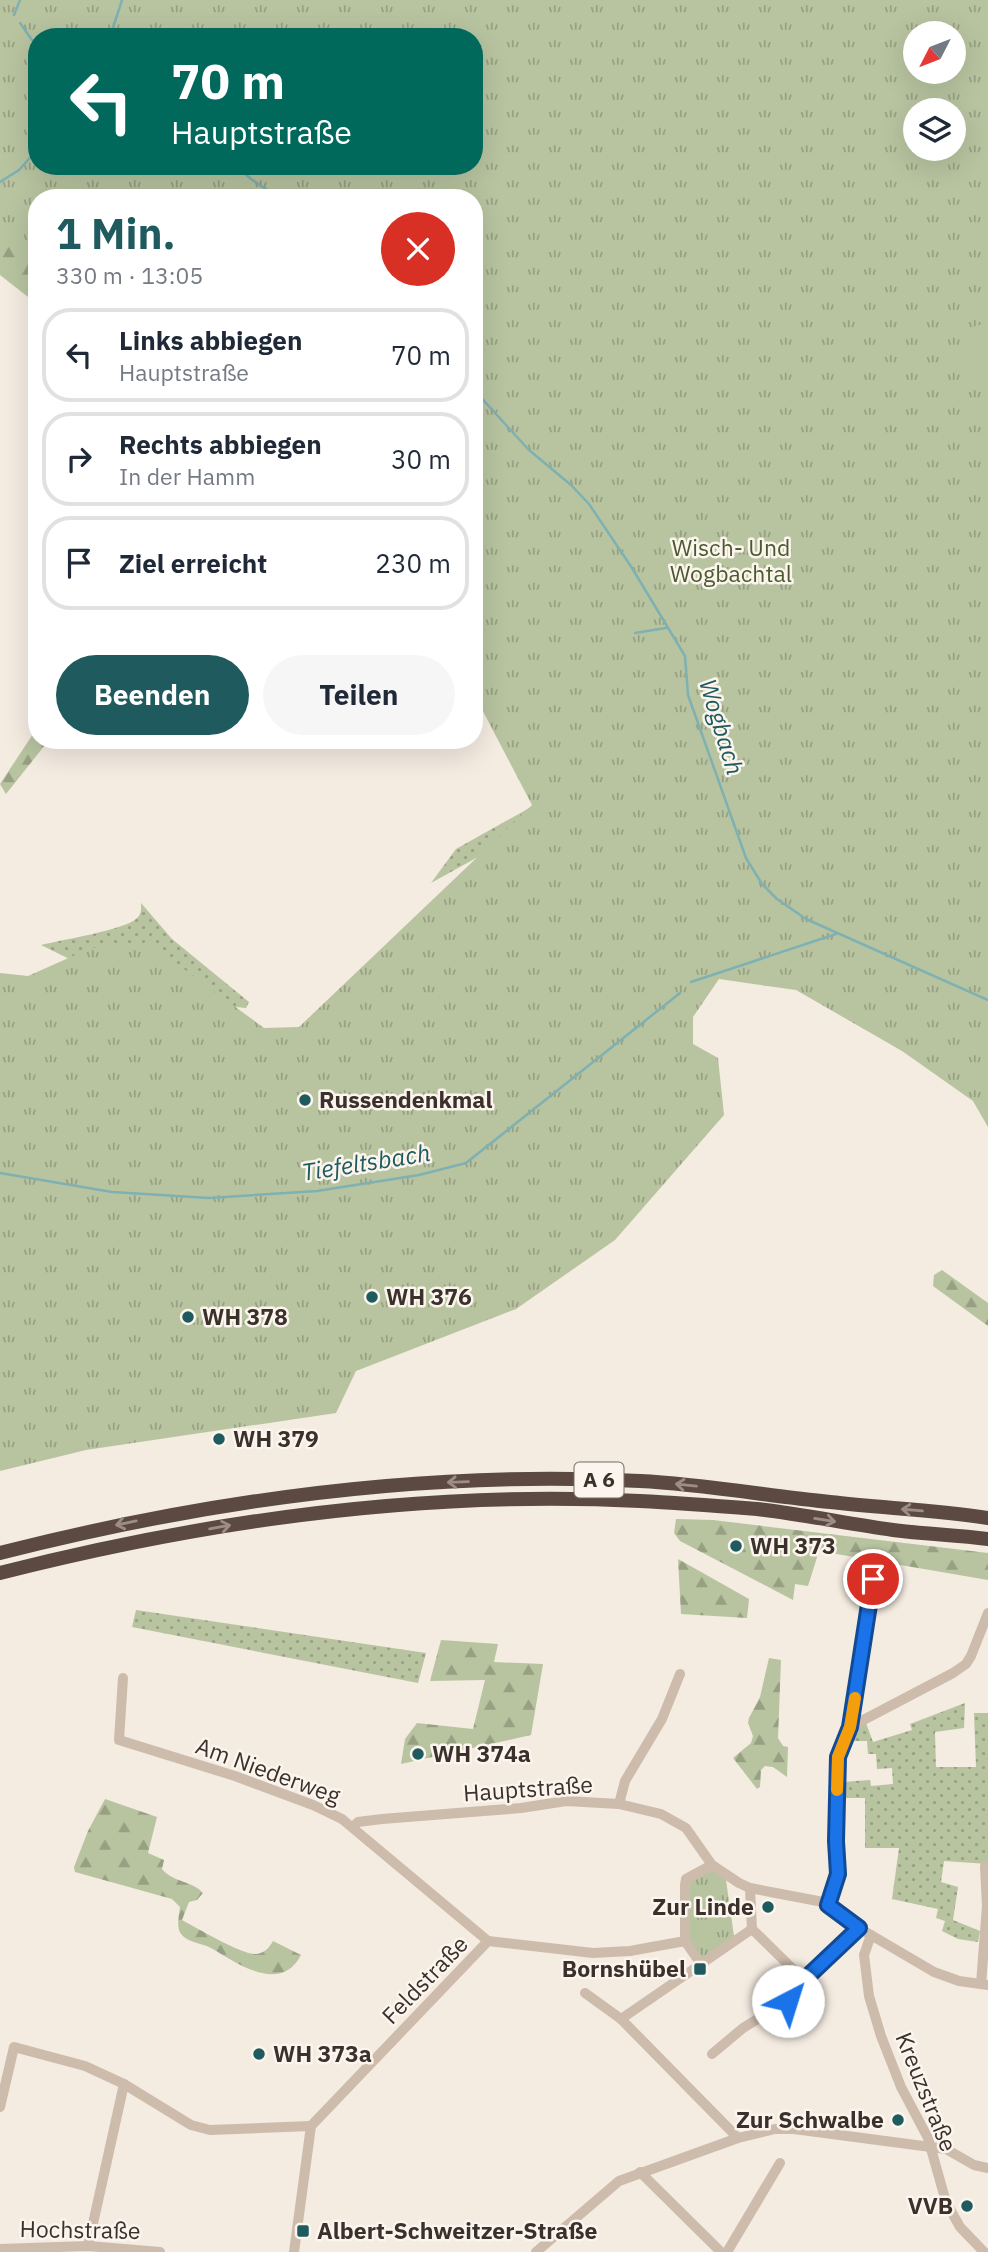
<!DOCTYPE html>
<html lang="de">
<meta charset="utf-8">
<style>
body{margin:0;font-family:"IBM Plex Sans",sans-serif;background:#f6f6f7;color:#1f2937;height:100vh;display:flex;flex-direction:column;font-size:26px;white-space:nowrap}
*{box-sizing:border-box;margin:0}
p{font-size:23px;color:#747a83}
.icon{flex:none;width:38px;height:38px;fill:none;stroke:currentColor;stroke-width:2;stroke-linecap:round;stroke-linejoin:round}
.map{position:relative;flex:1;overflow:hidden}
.drawer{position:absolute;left:28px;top:189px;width:455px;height:560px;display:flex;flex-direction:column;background:#fff;border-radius:28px;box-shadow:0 7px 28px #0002}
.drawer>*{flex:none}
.banner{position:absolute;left:28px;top:28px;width:455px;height:147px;border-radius:28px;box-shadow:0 7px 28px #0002;background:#00695c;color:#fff;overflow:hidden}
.needle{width:46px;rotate:228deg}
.buttons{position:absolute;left:903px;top:21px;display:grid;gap:14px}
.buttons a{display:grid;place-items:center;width:63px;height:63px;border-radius:50%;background:#fff;box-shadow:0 7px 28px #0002;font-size:35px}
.pin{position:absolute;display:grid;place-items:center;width:60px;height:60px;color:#fff;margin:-30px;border:4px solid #fff;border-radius:50%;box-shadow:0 2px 7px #0007}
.me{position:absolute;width:77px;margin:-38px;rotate:40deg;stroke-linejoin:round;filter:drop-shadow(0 0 5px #0008)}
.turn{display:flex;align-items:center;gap:24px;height:147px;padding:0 28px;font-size:32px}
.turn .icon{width:91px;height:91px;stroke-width:2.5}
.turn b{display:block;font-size:49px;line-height:60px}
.round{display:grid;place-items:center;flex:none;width:74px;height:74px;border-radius:37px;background:#f6f6f7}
.headline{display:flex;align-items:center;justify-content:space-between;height:119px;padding:0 28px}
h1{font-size:42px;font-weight:700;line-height:52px;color:#1f5a5e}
.button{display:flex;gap:14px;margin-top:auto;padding:14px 28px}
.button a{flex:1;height:80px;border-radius:42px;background:#1f5a5e;color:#fff;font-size:28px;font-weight:700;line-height:80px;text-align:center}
.button a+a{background:#f6f6f7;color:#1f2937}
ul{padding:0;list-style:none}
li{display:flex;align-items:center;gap:21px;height:94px;margin:0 14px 10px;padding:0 14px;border:4px solid #e0e1e3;border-radius:28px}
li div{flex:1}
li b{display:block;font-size:26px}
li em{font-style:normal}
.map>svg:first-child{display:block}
</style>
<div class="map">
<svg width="988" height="2252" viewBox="0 0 988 2252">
<defs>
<pattern id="grass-dots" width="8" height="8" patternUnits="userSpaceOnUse" patternTransform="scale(1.75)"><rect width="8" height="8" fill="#b8c4a0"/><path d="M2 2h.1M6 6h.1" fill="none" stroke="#97a083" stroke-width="1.8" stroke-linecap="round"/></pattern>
<pattern id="forest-firs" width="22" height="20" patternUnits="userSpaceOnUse" patternTransform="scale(1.75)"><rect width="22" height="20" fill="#b8c4a0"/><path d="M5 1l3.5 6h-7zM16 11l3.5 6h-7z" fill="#97a083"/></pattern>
<pattern id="park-tufts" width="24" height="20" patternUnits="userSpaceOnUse" patternTransform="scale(1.75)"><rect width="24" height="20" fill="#b8c4a0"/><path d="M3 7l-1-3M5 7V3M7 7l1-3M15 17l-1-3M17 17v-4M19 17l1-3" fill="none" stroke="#97a083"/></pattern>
</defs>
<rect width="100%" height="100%" fill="#f4ebe1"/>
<g fill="url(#grass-dots)">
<polygon points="556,793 559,812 431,883 456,849"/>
<path d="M141,903L172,939L249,1002L246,1008L196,1003L106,977L41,945C60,940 126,930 137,918C142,914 141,908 141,903Z"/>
<polygon points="136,1610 426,1653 418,1683 132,1627"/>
<polygon points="965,1703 964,1728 935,1732 936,1767 976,1767 974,1713 988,1713 988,1864 944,1861 941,1882 958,1887 953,1920 980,1931 978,1942 958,1939 942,1931 945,1921 936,1918 938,1909 892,1899 899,1848 865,1848 865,1798 841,1798 842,1782 870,1780 871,1786 893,1784 892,1768 877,1769 876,1754 868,1754 867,1741 851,1741 855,1730 866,1723 873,1742 912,1730 910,1724"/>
</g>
<g fill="url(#forest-firs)">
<polygon points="0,116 37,166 37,304 0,275"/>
<polygon points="37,728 37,740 49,740 6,794 0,784"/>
<polygon points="942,1270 988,1303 988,1326 933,1286 934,1275"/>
<polygon points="676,1519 713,1520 988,1553 988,1580 819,1551 808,1586 795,1584 793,1600 680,1541 674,1533"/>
<polygon points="678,1559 749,1599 747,1618 681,1614"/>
<polygon points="441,1640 498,1644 494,1662 543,1664 531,1735 401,1764 405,1739 417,1723 473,1729 485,1680 430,1681"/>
<polygon points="769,1658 781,1660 778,1738 783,1746 788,1747 787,1777 773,1767 765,1766 761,1770 760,1787 757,1789 733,1758 751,1743 753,1736 748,1723 749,1718 760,1697"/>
<path d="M105,1799L157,1817L148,1853L164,1860L162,1869C172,1882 193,1881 203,1893L197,1900L189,1902L182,1920C197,1928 242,1955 256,1954C265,1953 269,1948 273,1941L301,1955C280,1995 237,1963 211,1948C202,1943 188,1943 181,1934C176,1927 179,1916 180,1907L172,1899L75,1872L74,1867L88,1831Z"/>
</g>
<g fill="url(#park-tufts)" fill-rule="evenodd">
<path d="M0,0H988V1127L973,1101L902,1051L796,990L719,979L693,1017V1044L718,1058L724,1115L615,1240L516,1309L356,1371L336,1413L86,1450L0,1471V973L28,976L91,948L143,944L146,941L264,1028L299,1027L532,805L474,694V198H37V253L0,230ZM915,33H954V72H915ZM37,37H474V166H37ZM915,110H954V149H915Z"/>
<polygon points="711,1869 726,1880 734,1936 702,1960 688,1940 688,1880"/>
</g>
<g fill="#b8c4a0">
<polygon points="982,324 988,344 988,370 974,374 960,331"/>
<polygon points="717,1884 721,1915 705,1917 700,1887"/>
</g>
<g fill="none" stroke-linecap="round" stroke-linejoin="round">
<g stroke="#7fb0b2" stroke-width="2.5">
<polyline points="14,15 20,0"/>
<polyline points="20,23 37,47"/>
<polyline points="110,37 122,0"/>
<polyline points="237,166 251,179 279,198"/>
<polyline points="0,182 19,170 37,150"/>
<polyline points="474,390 529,450 571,485 589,504 632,568 685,656 688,695 746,858 762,884 777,899 806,919 988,1000"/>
<polyline points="635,633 666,628"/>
<polyline points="691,982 836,934"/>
<polyline points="0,1173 112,1192 209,1198 317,1191 419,1175 466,1163 680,993"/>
</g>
<g stroke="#cdbbac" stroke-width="10">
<polyline points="123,1678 119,1740 235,1776 313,1805 342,1819 488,1941"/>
<polyline points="850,1727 953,1673 966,1664 971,1656 988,1613"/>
<polyline points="619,1804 625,1781 662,1719 680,1674"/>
<polyline points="353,1827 358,1822 382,1819 521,1808 566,1801 619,1804 661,1814 686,1828 712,1865 739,1883 750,1888 823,1902 859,1928 934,1972 959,1981 988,1985"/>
<polyline points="750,1888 752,1929 804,1980"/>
<polyline points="829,1905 838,1874 836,1841 838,1757 850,1727 873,1579"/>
<polyline points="871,1935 864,1955 869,1996 881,2036 901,2087 928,2138 946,2202 960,2227 984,2252"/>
<polyline points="488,1941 593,1953 630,1951 685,1941"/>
<polyline points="701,1964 685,1941 685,1885 686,1879 712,1865"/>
<polyline points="981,1984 987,1906 985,1866"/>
<polyline points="585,1993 621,2019 738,2138"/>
<polyline points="621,2019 752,1929"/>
<polyline points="712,2054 743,2028 795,1996 804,1980 859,1928"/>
<polyline points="0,2107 14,2047 85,2066 124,2084 191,2125 210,2130 311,2126"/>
<polyline points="640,2172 721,2252"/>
<polyline points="88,2246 124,2084"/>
<polyline points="0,2249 88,2246 160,2252"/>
<polyline points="294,2252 311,2126 488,1941"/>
<polyline points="536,2252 619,2181 738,2138 775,2129 794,2129 946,2149 974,2165 988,2168"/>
<polyline points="727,2252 780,2163"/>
</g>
<g stroke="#5c4a42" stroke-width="14">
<path d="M0,1553C208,1500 425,1470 640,1481C704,1484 767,1496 830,1502C882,1508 936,1510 988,1518"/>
<path d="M0,1573C208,1520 425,1490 640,1501C679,1503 718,1506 757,1509C802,1514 848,1524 893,1530C925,1534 956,1535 988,1539"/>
</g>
</g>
<defs><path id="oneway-shaft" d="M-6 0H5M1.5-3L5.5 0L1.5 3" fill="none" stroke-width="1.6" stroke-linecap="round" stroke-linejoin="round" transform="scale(1.75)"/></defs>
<g stroke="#9c8e87">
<use href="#oneway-shaft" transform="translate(458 1482) rotate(178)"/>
<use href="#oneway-shaft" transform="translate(686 1485) rotate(-174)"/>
<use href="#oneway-shaft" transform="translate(912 1510) rotate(-175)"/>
<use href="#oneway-shaft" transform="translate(825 1520) rotate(9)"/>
<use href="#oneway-shaft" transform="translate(126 1523) rotate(168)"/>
<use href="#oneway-shaft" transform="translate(220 1527) rotate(-10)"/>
</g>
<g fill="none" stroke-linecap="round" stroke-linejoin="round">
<defs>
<polyline id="route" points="788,2001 795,1996 804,1980 859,1928 828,1905 838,1874 836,1841 838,1757 850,1727 873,1579"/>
</defs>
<use href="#route" stroke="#114b97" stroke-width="18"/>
<use href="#route" stroke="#1a73e8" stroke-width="12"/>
<polyline stroke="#f59e0b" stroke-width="12" points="837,1790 838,1757 850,1727 855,1698"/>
</g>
<g fill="#1f5a5e" stroke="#fbf5ee" stroke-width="2.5">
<circle cx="305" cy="1100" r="7"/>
<circle cx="372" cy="1297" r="7"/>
<circle cx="188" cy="1317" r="7"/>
<circle cx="219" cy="1439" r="7"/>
<circle cx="736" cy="1546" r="7"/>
<circle cx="418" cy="1754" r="7"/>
<circle cx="768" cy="1907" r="7"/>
<rect x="693" y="1962" width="14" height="14" rx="3.5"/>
<circle cx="259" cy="2054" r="7"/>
<circle cx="898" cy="2120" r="7"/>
<circle cx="967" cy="2206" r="7"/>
<rect x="296" y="2224" width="14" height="14" rx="3.5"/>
</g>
<g text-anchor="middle" stroke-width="5" stroke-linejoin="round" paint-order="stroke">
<rect fill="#fbf5ee" stroke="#756b66" stroke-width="2" x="574.5" y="1462.5" width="49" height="35" rx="5"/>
<g font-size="21" font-weight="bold" fill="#3b302b">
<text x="599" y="1487">A 6</text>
</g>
<g font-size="23" fill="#4a5a2e" stroke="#fbf5ee">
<text x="731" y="556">Wisch- Und<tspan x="731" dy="26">Wogbachtal</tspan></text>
</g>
<g font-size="23" font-weight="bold" fill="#3b302b" stroke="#fbf5ee" text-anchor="start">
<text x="319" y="1108">Russendenkmal</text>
<text x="386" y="1305">WH 376</text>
<text x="202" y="1325">WH 378</text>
<text x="233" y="1447">WH 379</text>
<text x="750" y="1554">WH 373</text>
<text x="432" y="1762">WH 374a</text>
<text x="754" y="1915" text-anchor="end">Zur Linde</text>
<text x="686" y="1977" text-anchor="end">Bornshübel</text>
<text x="273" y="2062">WH 373a</text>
<text x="884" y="2128" text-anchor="end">Zur Schwalbe</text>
<text x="953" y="2214" text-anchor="end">VVB</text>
<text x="317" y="2239">Albert-Schweitzer-Straße</text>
</g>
<g font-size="23" fill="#3b302b" stroke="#fbf5ee">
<text transform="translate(268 1771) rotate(20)" y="8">Am Niederweg</text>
<text transform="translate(528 1789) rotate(-4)" y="8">Hauptstraße</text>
<text transform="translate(425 1980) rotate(-46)" y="8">Feldstraße</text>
<text transform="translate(926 2092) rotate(68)" y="8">Kreuzstraße</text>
<text transform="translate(80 2230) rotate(1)" y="8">Hochstraße</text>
</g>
<g font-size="24" font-style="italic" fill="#1f5a5e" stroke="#fbf5ee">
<text transform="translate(721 727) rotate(73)" y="8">Wogbach</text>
<text transform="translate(366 1163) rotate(-9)" y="8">Tiefeltsbach</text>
</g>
</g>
</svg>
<div class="buttons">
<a><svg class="needle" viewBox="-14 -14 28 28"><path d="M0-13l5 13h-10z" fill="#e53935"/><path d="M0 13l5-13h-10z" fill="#747a83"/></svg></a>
<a><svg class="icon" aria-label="layers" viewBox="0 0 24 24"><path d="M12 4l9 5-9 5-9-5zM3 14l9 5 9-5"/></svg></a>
</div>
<div class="pin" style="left:873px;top:1579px;background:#d93025"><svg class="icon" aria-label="arrive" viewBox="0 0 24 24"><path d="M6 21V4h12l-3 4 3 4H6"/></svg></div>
<svg class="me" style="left:788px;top:2001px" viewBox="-20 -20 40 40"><circle r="19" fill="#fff"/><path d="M0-13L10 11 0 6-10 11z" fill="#1a73e8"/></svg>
<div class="banner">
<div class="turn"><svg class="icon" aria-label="left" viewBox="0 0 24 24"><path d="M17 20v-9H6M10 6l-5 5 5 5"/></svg><div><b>70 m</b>Hauptstraße</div></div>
</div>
<section class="drawer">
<div class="headline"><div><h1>1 Min.</h1><p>330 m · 13:05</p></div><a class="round" style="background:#d93025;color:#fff"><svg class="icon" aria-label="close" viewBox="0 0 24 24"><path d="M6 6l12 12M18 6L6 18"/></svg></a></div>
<ul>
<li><svg class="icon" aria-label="left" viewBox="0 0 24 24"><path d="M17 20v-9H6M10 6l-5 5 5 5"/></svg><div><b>Links abbiegen</b><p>Hauptstraße</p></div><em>70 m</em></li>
<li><svg class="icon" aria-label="right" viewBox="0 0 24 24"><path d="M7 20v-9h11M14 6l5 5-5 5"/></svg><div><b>Rechts abbiegen</b><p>In der Hamm</p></div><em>30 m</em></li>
<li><svg class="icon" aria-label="arrive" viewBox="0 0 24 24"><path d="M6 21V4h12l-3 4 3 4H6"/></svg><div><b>Ziel erreicht</b></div><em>230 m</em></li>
</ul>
<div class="button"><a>Beenden</a><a>Teilen</a></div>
</section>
</div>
